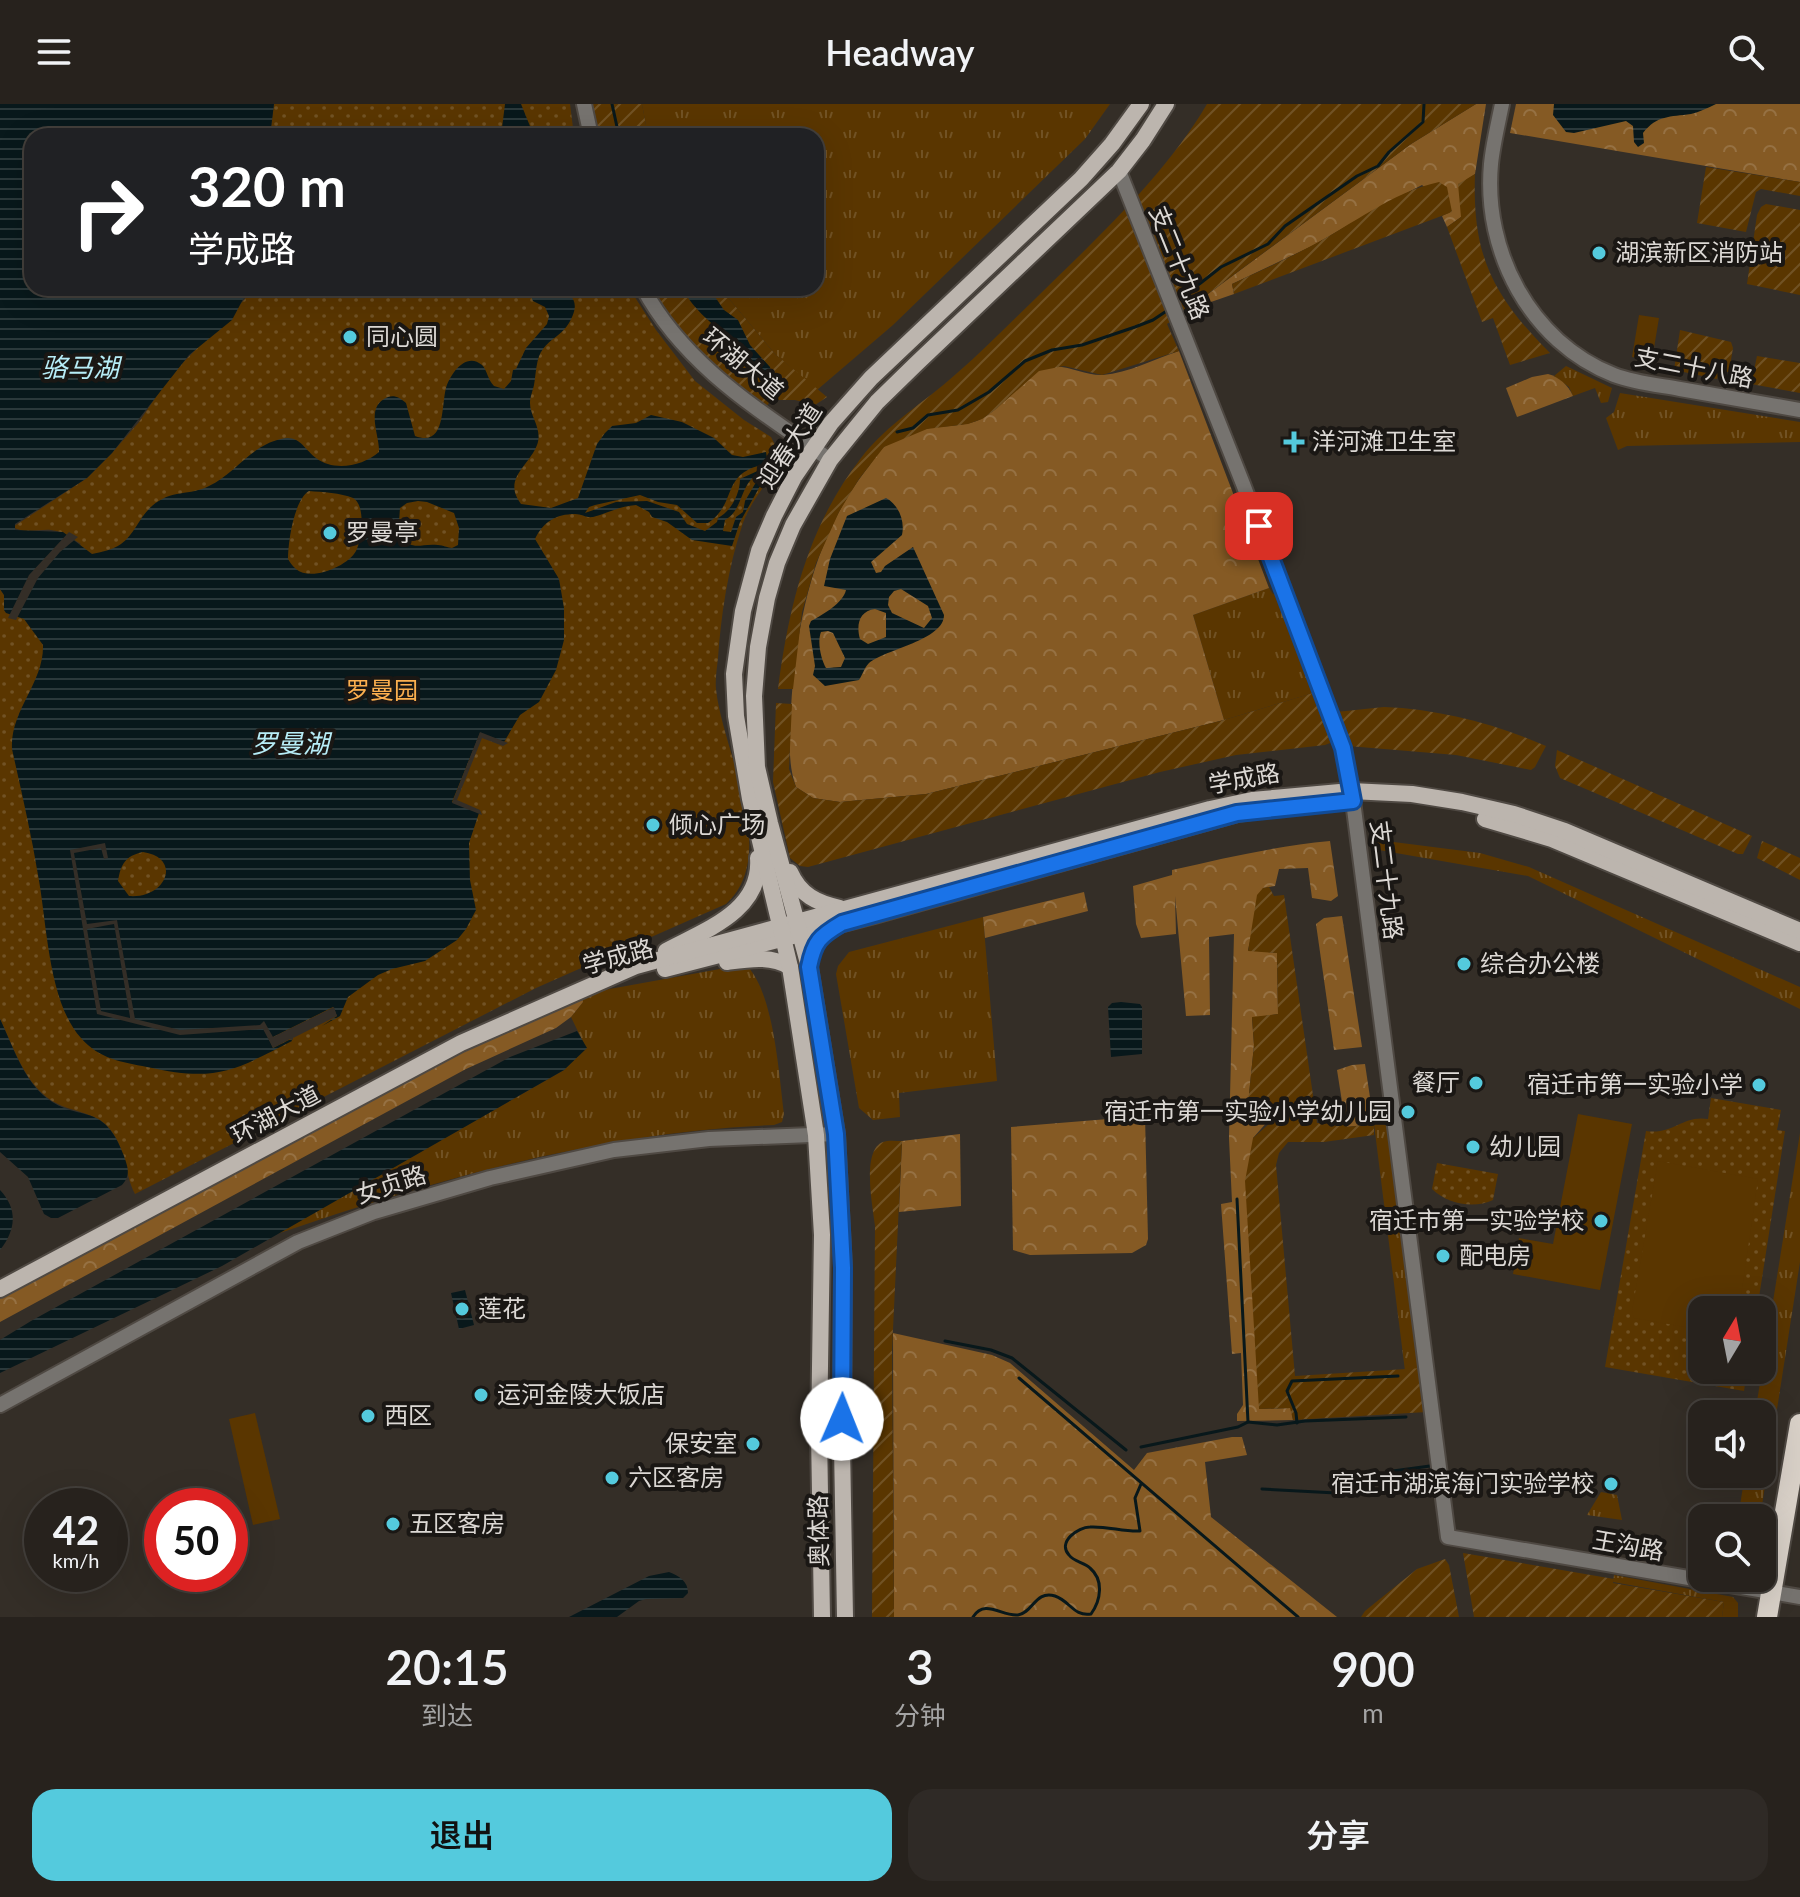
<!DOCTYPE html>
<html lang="zh">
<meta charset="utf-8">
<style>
body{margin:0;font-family:Lato,"Noto Sans SC",sans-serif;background:#2f2a26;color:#f1f3f6;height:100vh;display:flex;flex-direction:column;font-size:30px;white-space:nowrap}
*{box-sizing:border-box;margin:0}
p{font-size:26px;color:#a4a4a4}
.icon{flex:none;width:44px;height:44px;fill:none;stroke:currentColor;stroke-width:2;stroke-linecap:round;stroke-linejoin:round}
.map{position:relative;height:1513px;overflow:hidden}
.drawer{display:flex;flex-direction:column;background:#27221d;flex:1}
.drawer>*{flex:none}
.hud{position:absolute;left:24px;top:24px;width:800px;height:168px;border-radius:24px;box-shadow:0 8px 32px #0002,0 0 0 2px #433f3b;background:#202124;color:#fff;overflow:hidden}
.needle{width:52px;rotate:10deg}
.controls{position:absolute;left:1688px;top:1192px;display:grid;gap:16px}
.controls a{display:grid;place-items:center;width:88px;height:88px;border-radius:16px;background:#27221d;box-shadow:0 8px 32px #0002,0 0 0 2px #433f3b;font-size:40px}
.speed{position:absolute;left:24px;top:1384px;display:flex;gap:16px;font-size:40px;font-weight:700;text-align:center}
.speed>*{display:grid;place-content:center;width:104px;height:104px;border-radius:50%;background:#27221d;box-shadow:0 8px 32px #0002,0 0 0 2px #433f3b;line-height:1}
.speed small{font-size:20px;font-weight:400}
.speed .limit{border:12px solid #d22;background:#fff;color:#111}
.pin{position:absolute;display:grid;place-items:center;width:68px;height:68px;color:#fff;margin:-34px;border-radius:16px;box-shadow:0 4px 12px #0006}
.me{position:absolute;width:88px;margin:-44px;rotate:1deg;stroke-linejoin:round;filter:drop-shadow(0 0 6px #0008)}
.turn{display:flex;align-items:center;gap:28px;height:168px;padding:0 32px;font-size:36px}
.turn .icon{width:104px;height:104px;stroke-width:2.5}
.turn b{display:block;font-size:56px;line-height:68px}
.eta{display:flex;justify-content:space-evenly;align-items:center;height:136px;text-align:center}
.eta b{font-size:48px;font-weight:600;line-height:56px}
.cta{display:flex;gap:16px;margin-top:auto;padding:16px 32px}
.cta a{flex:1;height:92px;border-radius:24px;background:#54cadd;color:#111;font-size:32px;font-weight:600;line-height:92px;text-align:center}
.cta a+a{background:#2f2a26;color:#f1f3f6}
header{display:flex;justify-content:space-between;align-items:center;height:104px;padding:0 32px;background:#27221d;font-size:36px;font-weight:600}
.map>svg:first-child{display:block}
</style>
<header><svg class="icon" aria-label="menu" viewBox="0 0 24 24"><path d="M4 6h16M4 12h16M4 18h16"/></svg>Headway<svg class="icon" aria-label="search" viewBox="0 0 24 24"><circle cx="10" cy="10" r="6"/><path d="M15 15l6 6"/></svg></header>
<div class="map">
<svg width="1800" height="1513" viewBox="0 0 1800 1513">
<defs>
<pattern id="grass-tufts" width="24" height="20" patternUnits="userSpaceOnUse" patternTransform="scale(2)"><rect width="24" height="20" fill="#5a3600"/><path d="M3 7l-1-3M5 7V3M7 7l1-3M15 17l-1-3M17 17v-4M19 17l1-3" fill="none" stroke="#715224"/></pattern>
<pattern id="forest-crowns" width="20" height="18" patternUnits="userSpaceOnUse" patternTransform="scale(2)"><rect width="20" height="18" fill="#855a24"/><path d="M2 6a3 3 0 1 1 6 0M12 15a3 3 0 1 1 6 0" fill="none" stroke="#967143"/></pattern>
<pattern id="park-dots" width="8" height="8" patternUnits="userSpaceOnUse" patternTransform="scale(2)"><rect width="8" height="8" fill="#5a3600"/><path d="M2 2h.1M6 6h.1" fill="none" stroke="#715224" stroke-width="1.8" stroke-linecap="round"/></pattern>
<pattern id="garden-furrows" width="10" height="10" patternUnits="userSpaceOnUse" patternTransform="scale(2)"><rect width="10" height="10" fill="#5a3600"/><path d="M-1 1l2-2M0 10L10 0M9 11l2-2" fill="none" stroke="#715224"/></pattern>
<pattern id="water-rules" width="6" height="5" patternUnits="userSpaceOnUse" patternTransform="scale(2)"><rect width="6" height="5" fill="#08181b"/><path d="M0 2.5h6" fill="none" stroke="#2b393b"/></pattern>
</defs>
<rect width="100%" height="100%" fill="#342e27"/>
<g fill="url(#grass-tufts)">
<polygon points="642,0 1110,0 1085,35 893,221 817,286 775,250 720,184 816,184 816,32 648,32"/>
<polygon points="1566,262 1612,284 1608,298 1601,299 1595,284 1573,292 1569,283 1554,272"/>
<polygon points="1620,289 1800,318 1800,338 1627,342 1618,346 1606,314 1614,308"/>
<polygon points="1269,484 1273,490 1278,488 1313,589 1224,616 1193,511"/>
<polygon points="1370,735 1480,749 1529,763 1800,883 1800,905 1528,772 1373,745"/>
<polygon points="983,813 997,977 899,989 900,1013 873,1016 859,1004 836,870 838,862 849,848"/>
<path d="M731,863H748C774,891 779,971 784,1010L782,1018L774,1021C602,1028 439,1074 277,1130L564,966L586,944L571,913L583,898L582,890Z"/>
<polygon points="1374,1020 1393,1021 1422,1264 1405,1267"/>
<polygon points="1800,1029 1800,1158 1760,1414 1738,1414 1745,1370 1762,1370 1762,1310 1755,1310"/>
<polygon points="1601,1388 1617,1391 1622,1416 1587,1411"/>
<polygon points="1614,1471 1733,1493 1738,1499 1738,1513 1722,1513 1724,1498 1613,1478"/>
</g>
<g fill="url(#forest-crowns)">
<polygon points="1476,0 1486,0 1475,70 1468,75 1461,113 1447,123 1442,112 1452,107 1422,81 1376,105 1312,142 1232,180 1234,190 1185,207 1411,40"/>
<polygon points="1516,0 1800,0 1800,78 1510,29"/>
<path d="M1179,247L1269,484L1193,511L1224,616L926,690L840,698L813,694L796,683C787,658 790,632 791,605C796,520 813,435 866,366C872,359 878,347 885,342C896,335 917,327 930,324C948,321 966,323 983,314C1005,302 1017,277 1038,267C1062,255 1081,272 1103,271C1128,269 1155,255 1179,247Z"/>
<path d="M1548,270C1559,273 1568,281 1573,292L1517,313L1506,284L1532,273Z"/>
<path d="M1330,737L1338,792L1331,797L1312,794L1308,764L1279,765L1275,782L1263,784L1248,846L1277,849L1278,910L1252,914L1254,941L1247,1010L1251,1015L1268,1017L1253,1034L1260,1305L1291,1304L1293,1316L1237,1317V1310L1243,1301L1241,1249L1232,1250L1221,1100L1232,1098L1229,1034L1234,830L1209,833L1210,911L1186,912L1175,792L1176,830L1141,834L1136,820L1133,782L1172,771V766C1225,754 1276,742 1330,737Z"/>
<polygon points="1084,788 1088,807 985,834 983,813"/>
<polygon points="1342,812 1362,943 1334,946 1316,820 1324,814"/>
<polygon points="582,890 583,898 571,913 556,924 466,965 0,1218 0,1193 466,944"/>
<polygon points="1365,960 1374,1020 1346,1023 1337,966 1352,961"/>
<polygon points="1145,1012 1148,1135 1146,1141 1132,1149 1030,1151 1013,1146 1011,1023"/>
<polygon points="960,1030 961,1102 899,1108 902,1037"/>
<polygon points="893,1229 992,1251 1010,1259 1134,1366 1147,1349 1232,1333 1242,1333 1247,1351 1205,1358 1211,1413 1337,1513 894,1513"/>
</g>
<g fill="url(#park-dots)">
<polygon points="274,0 570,0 574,32 270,32"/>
<path d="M249,184H629L656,226L695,277L744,316L771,333L782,355C770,376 749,399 742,422C728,464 721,511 718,554C717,564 715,575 716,585C722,646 781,750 726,800L536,884L135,1090C124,1069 126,1042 108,1023C96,1009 74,1008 58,1000C26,985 14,944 0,915V485L4,491L81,440C71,434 63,427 51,426C39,425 23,430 13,423L87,374L112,349L139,318L170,272L245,195Z"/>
<path d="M1711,994L1781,1006L1777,1026L1785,1027L1757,1206H1702V1266H1747L1744,1287L1605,1263L1646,1027C1674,1031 1682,1011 1708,1015Z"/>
<path d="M1437,1059L1498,1070L1493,1096C1474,1105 1447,1100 1432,1085Z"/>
</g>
<g fill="url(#garden-furrows)">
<polygon points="591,0 642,0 648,32 598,32"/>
<path d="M1207,0H1476L1411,40L1167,220L1179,247L1102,271L1064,262L1039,267L995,306L982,315L968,320L927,325L884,343L859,375L839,408L816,459L802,508L793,585H778C789,501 808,422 861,354C888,319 924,299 956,270C984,246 1009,220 1035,195C1094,137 1165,72 1207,0Z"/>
<polygon points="1706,63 1800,78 1800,92 1761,85 1756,88 1746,128 1697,119"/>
<path d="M1475,70C1472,152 1493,192 1550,249L1510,261L1493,214L1482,218L1447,123L1461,113L1458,80Z"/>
<path d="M1439,78L1447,83L1452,108L1234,190L1232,180C1258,168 1285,156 1311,142C1352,121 1392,88 1439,78Z"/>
<polygon points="1766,100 1800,106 1800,191 1747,180 1757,111 1761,103"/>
<polygon points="651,184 720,184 775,250 827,293 815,301 795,296 771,296 764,306 719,273 667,212"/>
<polygon points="1680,226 1731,238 1733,244 1729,268 1719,267 1717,275 1674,266"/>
<polygon points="1757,252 1800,259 1800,289 1751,280"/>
<polygon points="1316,588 1331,629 1330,639 1325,641 1236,651 1160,668 808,763 800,762 790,754 773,678 776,599 792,600 789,665 796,683 813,694 840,698 926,690 1224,616"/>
<path d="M1384,603C1439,605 1496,620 1546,642L1535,663L1531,666L1456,651L1348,642L1336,608Z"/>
<polygon points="1557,646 1752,732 1743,750 1738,750 1560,674 1555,662"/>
<polygon points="1762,737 1800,754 1800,776 1757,754"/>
<polygon points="1269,783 1274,792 1284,791 1317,1019 1345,1019 1347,1023 1374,1020 1374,1031 1324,1038 1288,1038 1279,1049 1276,1061 1295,1272 1422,1264 1427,1308 1293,1316 1290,1304 1259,1305 1245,1077 1253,1034 1269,1020 1270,1015 1250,1015 1247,1010 1254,941 1252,913 1278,910 1277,849 1248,847 1257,791 1263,784"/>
<path d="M902,1037L892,1246L894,1513H872L875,1122C873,1104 861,1046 883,1038C888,1036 896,1037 902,1037Z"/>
<polygon points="1463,1449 1614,1475 1613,1479 1724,1498 1722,1513 1474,1513"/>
<polygon points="1445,1455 1449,1461 1459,1513 1361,1513 1365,1507 1417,1465"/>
</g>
<g fill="#5a3600">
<polygon points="1639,211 1659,214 1652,256 1632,253"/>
<polygon points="1578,1010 1632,1020 1600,1186 1513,1170 1519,1134 1553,1140"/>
<polygon points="1658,1057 1758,1075 1739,1206 1702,1206 1702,1226 1634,1214 1632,1207"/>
<polygon points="255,1309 280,1415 253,1421 229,1315"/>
</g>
<g fill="url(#water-rules)" fill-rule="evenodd">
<path d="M0,0H274L270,32H32V184H249L232,216L189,251L112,349L87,374L15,420V426L63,428L92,450C101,448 113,446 121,440C134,431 140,412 152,402C171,385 190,392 209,382C236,369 250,342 281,335C299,330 304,345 316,354C334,368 363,362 379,348C380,332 364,302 388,293C395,291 400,294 406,299L415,332C446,344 441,302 446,284C450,270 466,247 482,261C487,266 488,276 494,282L504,285L511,277L513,266L516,265L526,244L547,220L549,212L545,203L533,197L527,184C549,184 590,183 569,219C563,230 550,235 543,245C536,253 536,271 534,281C533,286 530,293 530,299C530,313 543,325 537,341C529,362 502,375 521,400L551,404L578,394L597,340L605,329L612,322L636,319L651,311L682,318L714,334L732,351L743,353L766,348L769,366L740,418L732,442L692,436L667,418L652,413L649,408L636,401C620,402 608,409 593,413C586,414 582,410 575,410C556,410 543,418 535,435L559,475L564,504V536L556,566L539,598L520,611L504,638L480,629L452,698L479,709L469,739L470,776L476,806L466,825L457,836L425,857L392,865L378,871L348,893L340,912L322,922L337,912L333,903L269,935L273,944L291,935L292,937C232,968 215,978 147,963C122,958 99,955 81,934C48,898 47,818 38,771C31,728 21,686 12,645C10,606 44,579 43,541L24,515L6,509L4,506V491L0,485ZM765,360L766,363L740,375C740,390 731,407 718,414L717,418L705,427L687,420L679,408L647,397L616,398L585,409L589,403L595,401L640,391L658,398L677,401L697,419H708C739,398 719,370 765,360ZM762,368L745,397L743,408L736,413L731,428L723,427L725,416C745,405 739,377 762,368ZM309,387C322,388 341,389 353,394C366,401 362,435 356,447C348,462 311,478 296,465C292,462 290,458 288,455C288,438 294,396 309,387ZM418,397L427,398L454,409L459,424L458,441L452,444C448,444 443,441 438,441C419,439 415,448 398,432L400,404L407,399ZM143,748C183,754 166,795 129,792L118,777C121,760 125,752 143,748Z"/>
<polygon points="505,0 521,0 534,32 501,32"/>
<path d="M1554,0H1716C1708,4 1699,8 1691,10C1670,13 1657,11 1643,29L1644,39L1638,43L1634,38L1633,22L1626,17L1574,29L1566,28L1553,11Z"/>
<path d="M682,184H709L724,206L738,216L750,241L770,263L772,273C749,270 739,246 725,232C707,214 695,207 682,184Z"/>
<path d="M886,394C899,401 905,417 902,431L871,458L876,469L881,468L885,462L913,443L944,511C944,536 886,545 869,559C864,564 863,570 859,576L825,582L813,571L815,562L809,522L811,517C824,510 843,499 846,486L824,482L830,455L847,412ZM901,485L928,502L932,514L924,524L892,509L888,501L889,493L894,487ZM875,505L886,509V533L868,540L860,535C856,521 859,507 875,505ZM828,527L833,529L845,554L841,563L826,564C821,555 817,538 821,528Z"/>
<polygon points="1121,898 1140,900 1142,903 1142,950 1111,953 1108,903 1112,899"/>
<path d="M0,915C12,940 22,972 43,991C77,1021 103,994 124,1052C128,1064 131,1071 122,1081L58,1114H51L44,1110L28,1073L0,1048Z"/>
<polygon points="577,927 587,944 564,966 222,1162 0,1269 0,1236 31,1217 510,953"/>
<path d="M0,1086C18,1105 16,1126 0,1146Z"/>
<polygon points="465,1186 474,1221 459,1225 451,1189"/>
<path d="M669,1468C679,1472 688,1477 688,1489L683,1494L646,1495L639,1497L617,1513H569L649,1472Z"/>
</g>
<g fill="#342e27" fill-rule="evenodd">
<polygon points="69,428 78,433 60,448 38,474 16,516 8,514 29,471"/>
<polygon points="480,628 508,639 503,642 482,634 457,696 480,706 482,711 452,699"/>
<path d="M105,739L108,754L104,755L101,744L74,749L87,820L117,816L135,915L180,926L260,921L264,917L273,933L334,903L337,912L293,934V936L290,935L273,944L263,925L180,931L97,910L70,746ZM114,820L130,913V914L101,907L87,825Z"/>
</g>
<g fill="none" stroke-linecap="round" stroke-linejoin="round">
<g stroke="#08181b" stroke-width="3">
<polyline points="612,0 619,32"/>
<polyline points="1179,196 1221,163 1268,140 1285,122 1357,72 1378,62 1389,48 1423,18 1424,0"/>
<polyline points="897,328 913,324 928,311 958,306 989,288 1025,257 1052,246 1082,241 1135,223 1153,216 1168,206"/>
<polyline points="945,1237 991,1246 1012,1254 1126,1346"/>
<polyline points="1019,1274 1298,1513"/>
<polyline points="1248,1318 1277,1321 1305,1317 1406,1313"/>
<polyline points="1297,1319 1296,1309 1287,1287 1292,1277 1398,1272"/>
<polyline points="1141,1343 1238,1323 1248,1318 1237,1095"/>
<polyline points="1262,1385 1336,1389 1393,1367 1430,1362"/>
<path d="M973,1513C985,1494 1002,1513 1018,1511C1033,1509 1035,1486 1055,1492C1070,1497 1074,1513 1091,1510C1101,1496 1104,1476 1090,1464C1084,1458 1074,1458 1069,1451C1057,1438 1078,1423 1090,1423C1107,1422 1124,1428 1140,1427L1135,1394L1141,1380"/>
</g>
<defs>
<g id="minor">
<polyline points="584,0 591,32"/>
<path d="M1502,0C1498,20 1493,40 1491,60C1483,147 1530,238 1614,271C1635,279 1658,281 1680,285C1720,292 1760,299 1800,306"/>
<polyline points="1119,67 1243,380 1343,644 1353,697 1448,1433 1800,1493"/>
<path d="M643,184C685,262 759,306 830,356"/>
<polyline points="0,1301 298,1138 374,1108 490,1074 614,1046 709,1035 836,1030"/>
</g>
<g id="major">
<polyline points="1485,715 1552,735 1800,839"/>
<path d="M790,768C800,791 817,799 840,804"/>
<path d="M666,847C705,826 762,807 758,754"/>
<path d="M727,858C748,855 772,851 790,863"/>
<polyline points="665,865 874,811 1237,709 1280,703"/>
<polyline points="0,1185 461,939 636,862 1210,705 1252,696 1351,687 1412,690 1462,698 1514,710 1565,727 1800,827"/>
<polyline points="822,1513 819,1328 822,1131 816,1031 790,863 750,695 736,612 734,570 743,507 759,447 774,412 794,373 831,319 871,274 1081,75 1112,40 1141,0"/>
<polyline points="845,1513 842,1342 843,1164 836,1030 809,863 770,719 757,663 754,592 758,543 767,494 777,459 793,421 830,356 851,330 877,298 917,259 1119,67 1143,36 1166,0"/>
</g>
<polyline id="highway" points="1767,1513 1800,1320"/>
</defs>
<use href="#minor" stroke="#4f4943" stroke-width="18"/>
<use href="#major" stroke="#4f4943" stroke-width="20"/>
<use href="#highway" stroke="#4f4943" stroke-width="24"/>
<use href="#minor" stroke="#76736f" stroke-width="14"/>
<use href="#major" stroke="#bcb5ae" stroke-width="16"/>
<use href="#highway" stroke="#d8d0c7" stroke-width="20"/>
</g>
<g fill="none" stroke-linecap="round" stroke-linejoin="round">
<defs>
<path id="route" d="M842,1315L843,1164L836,1030L809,863C814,837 820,832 842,819L1237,709L1353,697L1343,644L1259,422"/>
</defs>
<use href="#route" stroke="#114b97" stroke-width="20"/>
<use href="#route" stroke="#1a73e8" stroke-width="14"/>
</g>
<g fill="#54cadd" stroke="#1a1714" stroke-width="3">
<circle cx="1599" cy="149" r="8"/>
<circle cx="350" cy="233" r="8"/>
<path d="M1290 326h8v8h8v8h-8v8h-8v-8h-8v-8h8z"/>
<circle cx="330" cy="429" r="8"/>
<circle cx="653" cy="721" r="8"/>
<circle cx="1464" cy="860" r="8"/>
<circle cx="1476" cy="979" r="8"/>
<circle cx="1759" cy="981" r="8"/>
<circle cx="1408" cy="1008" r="8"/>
<circle cx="1473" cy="1043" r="8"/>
<circle cx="1601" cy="1117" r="8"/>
<circle cx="1443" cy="1152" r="8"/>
<circle cx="462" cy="1205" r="8"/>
<circle cx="481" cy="1291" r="8"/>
<circle cx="368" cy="1312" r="8"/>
<circle cx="753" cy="1340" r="8"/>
<circle cx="612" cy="1374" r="8"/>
<circle cx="1611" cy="1380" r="8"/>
<circle cx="393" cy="1420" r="8"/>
</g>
<g text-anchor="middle" stroke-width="8" stroke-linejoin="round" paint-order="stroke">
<g font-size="24" fill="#dcd8d4" stroke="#1a1714" text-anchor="start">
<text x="1615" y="157">湖滨新区消防站</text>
<text x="366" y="241">同心圆</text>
<text x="1312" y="346">洋河滩卫生室</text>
<text x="346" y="437">罗曼亭</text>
<text x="669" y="729">倾心广场</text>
<text x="1480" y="868">综合办公楼</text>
<text x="1460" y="987" text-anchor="end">餐厅</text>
<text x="1743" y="989" text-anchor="end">宿迁市第一实验小学</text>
<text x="1392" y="1016" text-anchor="end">宿迁市第一实验小学幼儿园</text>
<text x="1489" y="1051">幼儿园</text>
<text x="1585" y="1125" text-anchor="end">宿迁市第一实验学校</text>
<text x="1459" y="1160">配电房</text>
<text x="478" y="1213">莲花</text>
<text x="497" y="1299">运河金陵大饭店</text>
<text x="384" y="1320">西区</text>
<text x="737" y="1348" text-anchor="end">保安室</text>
<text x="628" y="1382">六区客房</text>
<text x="1595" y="1388" text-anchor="end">宿迁市湖滨海门实验学校</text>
<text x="409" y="1428">五区客房</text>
</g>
<g font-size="24" fill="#dcd8d4" stroke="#1a1714">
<text transform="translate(1179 159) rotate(68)" y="8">支二十九路</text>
<text transform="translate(743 260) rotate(40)" y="8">环湖大道</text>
<text transform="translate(1694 264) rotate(11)" y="8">支二十八路</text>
<text transform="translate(790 342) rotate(-57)" y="8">迎春大道</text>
<text transform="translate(1244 675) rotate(-10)" y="8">学成路</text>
<text transform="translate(1386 776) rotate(83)" y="8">支二十九路</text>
<text transform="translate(618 853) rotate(-15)" y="8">学成路</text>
<text transform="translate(276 1011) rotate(-28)" y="8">环湖大道</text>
<text transform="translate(391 1081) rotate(-18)" y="8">女贞路</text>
<text transform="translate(819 1427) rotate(-91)" y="8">奥体路</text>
<text transform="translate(1628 1442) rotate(10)" y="8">王沟路</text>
</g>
<g font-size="24" fill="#fcaf4f" stroke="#1a1714">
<text x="382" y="595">罗曼园</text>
</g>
<g font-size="26" font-style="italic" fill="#b7edf7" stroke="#1a1714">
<text x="80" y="273">骆马湖</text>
<text x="290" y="649">罗曼湖</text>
</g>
</g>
</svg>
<div class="controls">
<a><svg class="needle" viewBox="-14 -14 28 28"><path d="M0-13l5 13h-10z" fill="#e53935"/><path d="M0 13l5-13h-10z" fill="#a4a4a4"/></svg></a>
<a><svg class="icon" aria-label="sound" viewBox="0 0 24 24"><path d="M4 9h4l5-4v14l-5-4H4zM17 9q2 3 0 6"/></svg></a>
<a><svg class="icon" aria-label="search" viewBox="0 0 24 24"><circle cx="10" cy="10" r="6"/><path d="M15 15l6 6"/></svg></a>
</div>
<div class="speed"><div>42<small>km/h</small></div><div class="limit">50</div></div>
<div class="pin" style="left:1259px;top:422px;background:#d93025"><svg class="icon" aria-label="arrive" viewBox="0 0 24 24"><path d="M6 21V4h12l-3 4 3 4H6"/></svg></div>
<svg class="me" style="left:842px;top:1315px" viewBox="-20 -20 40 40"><circle r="19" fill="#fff"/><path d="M0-13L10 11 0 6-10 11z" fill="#1a73e8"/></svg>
<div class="hud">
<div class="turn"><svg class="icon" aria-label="right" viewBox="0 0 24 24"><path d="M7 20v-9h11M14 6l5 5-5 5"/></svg><div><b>320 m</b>学成路</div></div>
</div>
</div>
<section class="drawer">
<div class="eta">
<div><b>20:15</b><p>到达</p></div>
<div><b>3</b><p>分钟</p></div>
<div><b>900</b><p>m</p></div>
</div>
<div class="cta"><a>退出</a><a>分享</a></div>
</section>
